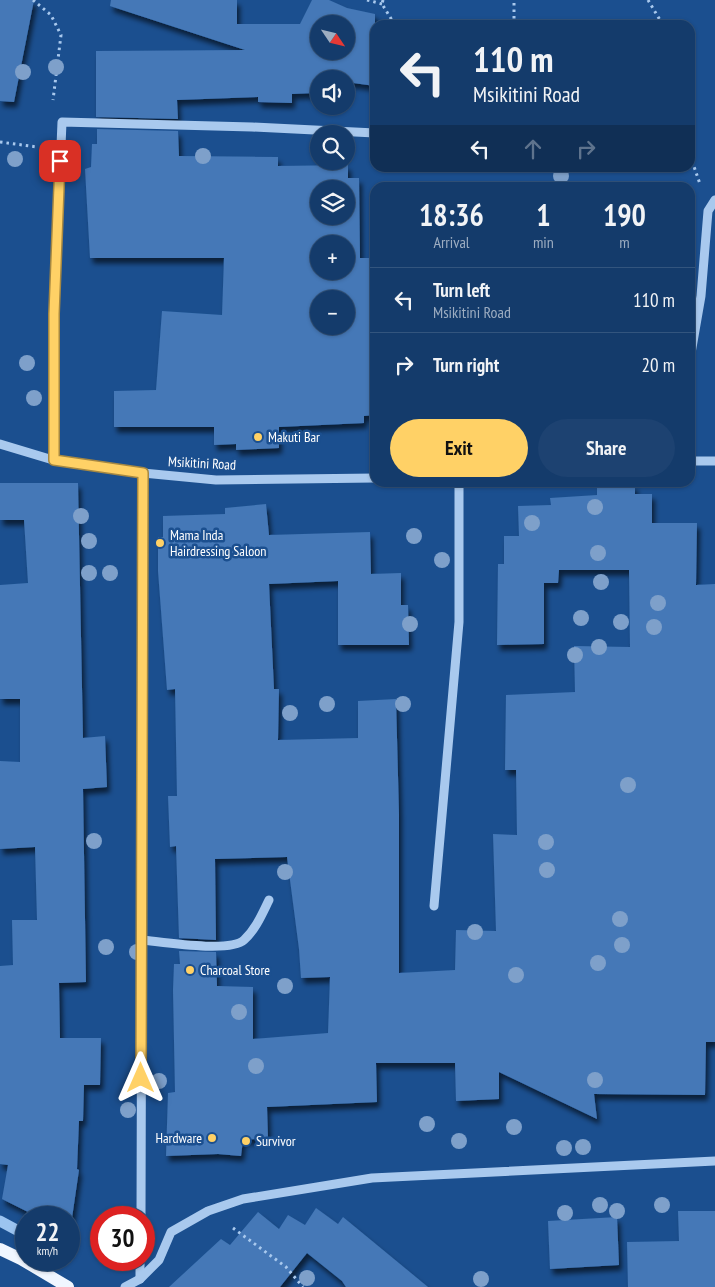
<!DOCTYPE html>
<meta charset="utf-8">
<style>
body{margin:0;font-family:"PT Sans Narrow",sans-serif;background:#1d4271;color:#f1f3f6;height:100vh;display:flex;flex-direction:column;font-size:19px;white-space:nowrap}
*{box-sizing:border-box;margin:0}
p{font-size:16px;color:#9dadc1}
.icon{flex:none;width:28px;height:28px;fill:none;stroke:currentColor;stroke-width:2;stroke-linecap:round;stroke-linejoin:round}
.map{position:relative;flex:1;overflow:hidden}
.side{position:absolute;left:370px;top:182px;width:325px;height:305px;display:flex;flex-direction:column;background:#143b6b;border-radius:15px;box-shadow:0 1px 4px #0004,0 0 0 1px #33557e}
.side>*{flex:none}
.banner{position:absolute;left:370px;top:20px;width:325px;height:152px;border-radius:15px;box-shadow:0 1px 4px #0004,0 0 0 1px #33557e;background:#143b6b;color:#f1f3f6;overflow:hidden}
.needle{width:32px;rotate:125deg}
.controls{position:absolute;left:310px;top:15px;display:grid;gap:10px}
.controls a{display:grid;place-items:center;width:45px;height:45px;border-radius:50%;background:#143b6b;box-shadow:0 1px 4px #0004,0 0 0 1px #33557e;font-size:25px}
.speed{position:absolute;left:15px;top:1206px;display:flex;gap:10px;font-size:25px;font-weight:700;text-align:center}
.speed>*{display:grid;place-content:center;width:65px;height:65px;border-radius:50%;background:#143b6b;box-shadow:0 1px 4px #0004,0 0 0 1px #33557e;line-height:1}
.speed small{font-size:12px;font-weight:400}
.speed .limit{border:8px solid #d22;background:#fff;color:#111}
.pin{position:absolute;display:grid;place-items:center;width:42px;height:42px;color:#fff;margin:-21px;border-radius:10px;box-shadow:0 2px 8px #0006}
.me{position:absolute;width:55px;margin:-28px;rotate:0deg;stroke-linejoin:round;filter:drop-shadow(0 0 4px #0008)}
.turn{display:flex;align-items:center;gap:18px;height:105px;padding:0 20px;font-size:22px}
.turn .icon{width:65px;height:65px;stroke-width:2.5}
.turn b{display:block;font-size:35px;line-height:42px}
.lanes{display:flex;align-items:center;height:48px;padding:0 20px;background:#0003;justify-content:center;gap:25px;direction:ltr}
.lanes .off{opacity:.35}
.eta{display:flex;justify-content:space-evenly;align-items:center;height:85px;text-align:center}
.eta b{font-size:30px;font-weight:700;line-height:35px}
.primary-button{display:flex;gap:10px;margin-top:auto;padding:10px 20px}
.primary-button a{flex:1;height:58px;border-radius:30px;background:#ffd166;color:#111;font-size:20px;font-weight:700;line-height:58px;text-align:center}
.primary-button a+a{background:#1d4271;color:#f1f3f6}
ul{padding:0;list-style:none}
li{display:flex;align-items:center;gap:15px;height:65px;padding:0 20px;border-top:1px solid #33557e}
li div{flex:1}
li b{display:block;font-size:19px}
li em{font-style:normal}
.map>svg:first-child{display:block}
</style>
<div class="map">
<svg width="715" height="1287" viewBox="0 0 715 1287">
<defs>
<filter id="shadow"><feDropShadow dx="3" dy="5.5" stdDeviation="2.5" flood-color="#0009"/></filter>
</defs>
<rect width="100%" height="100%" fill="#1b4f8f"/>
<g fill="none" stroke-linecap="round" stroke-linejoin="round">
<polyline stroke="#9cc4f0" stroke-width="11" points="0,1221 26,1235"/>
</g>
<g fill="#4478b7" fill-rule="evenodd" filter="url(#shadow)">
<polygon points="0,0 34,0 14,102 0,101"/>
<path d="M111,0H237V24H300L312,0H329L347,8L375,14V86L346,82V79L319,78V83H315V93L292,94V103L258,102V97L177,100L178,119L96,117V51L245,50L110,6ZM319,24H346V51H319Z"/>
<path d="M97,129L178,131L179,156L278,157V166L348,165V178H359L360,258H375V415L364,416V423L279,427V448L236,450V444L214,445V427H114V391L156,390L162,311L222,315L224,258H90L85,169L91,167L92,144H97ZM319,189H346V216H319ZM319,244H346V271H319ZM319,299H346V326H319Z"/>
<polygon points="0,483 78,483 83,738 105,736 107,787 83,789 86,982 59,983 60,1038 101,1038 100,1085 84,1085 83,1121 79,1121 77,1169 79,1170 72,1218 40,1218 2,1199 8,1165 0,1164 0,966 13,965 12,920 37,920 35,847 0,849 0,761 20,762 20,699 0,699 0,585 28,583 24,520 0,520"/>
<polygon points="635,485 635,494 652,494 652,523 697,523 696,585 715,584 715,1042 706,1042 705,1095 594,1094 597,1119 499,1072 499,1099 456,1101 455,1063 376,1063 377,1102 267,1107 268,1138 243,1140 241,1156 218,1154 166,1156 168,1093 175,1092 173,990 174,964 180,964 179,951 216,952 217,986 253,987 253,1039 328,1033 330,977 301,978 299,949 287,857 215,859 216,940 179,938 176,846 170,847 168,796 177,796 175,689 167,690 158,571 158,537 163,537 163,516 225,514 225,508 266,504 269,535 370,532 371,574 401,573 401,605 408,605 409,645 338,645 338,581 269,584 274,689 279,689 278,740 358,738 358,701 396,699 399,814 399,973 455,970 456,930 496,931 493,834 517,835 516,770 505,770 506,695 575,692 574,646 630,647 629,570 559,570 558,583 544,583 544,644 497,645 498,564 504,564 504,536 519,536 518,506 551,505 550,498 597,495 597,486"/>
<polygon points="316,1208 338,1224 343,1217 428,1287 346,1287 342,1281 307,1253 280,1287 169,1287 221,1239 230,1245 258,1212 279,1229 288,1215 305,1225"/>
<polygon points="678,1211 715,1211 715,1287 628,1287 627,1242 679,1241"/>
<polygon points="617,1217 619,1265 550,1269 548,1221"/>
</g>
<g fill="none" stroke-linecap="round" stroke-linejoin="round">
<g stroke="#a9c9ee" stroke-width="3" stroke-dasharray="2.5 4" stroke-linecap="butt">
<polyline points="33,0 51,15 61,35 53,100"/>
<polyline points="367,0 382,4"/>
<polyline points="383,0 382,4 395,25"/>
<polyline points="648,0 663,25"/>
<polyline points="514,25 514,0"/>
<polyline points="0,142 37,147"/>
<polyline points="690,155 700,184"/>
<polyline points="233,1228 286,1267 303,1287"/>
</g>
<g stroke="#a9c9ee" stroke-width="9">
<polyline points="690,359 701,296 708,211 715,200"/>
<polyline points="0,444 53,460 143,473 216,480 375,478"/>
<polyline points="53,460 54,314 62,122 252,127 375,133"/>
<polyline points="690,461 715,461"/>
<polyline points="434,906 459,622 459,482"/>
<path d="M142,940C163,942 230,953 244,940C256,929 262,914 269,900"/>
<polyline points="141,1218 143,473"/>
<polyline points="140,1279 140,1260"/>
<polyline points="125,1287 140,1279 159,1260 171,1232 208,1211 243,1199 372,1178 715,1161"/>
</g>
<polyline stroke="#f0f6ff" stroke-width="12" points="0,1249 21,1259 68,1287"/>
</g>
<g fill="#7ea0ca">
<circle cx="56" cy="67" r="8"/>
<circle cx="23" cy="72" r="8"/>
<circle cx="203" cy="156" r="8"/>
<circle cx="15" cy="159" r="8"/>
<circle cx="561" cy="176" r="8"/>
<circle cx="27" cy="363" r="8"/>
<circle cx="34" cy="398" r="8"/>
<circle cx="595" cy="507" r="8"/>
<circle cx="81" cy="516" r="8"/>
<circle cx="532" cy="523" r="8"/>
<circle cx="414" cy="536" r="8"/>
<circle cx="89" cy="541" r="8"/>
<circle cx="598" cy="553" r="8"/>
<circle cx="442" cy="560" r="8"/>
<circle cx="89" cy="573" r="8"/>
<circle cx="110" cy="573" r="8"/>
<circle cx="601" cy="582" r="8"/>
<circle cx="658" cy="603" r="8"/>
<circle cx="581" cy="618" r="8"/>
<circle cx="621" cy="622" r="8"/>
<circle cx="410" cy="624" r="8"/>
<circle cx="654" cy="627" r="8"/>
<circle cx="599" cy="647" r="8"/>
<circle cx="575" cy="655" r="8"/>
<circle cx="327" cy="704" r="8"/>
<circle cx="403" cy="704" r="8"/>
<circle cx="290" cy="713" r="8"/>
<circle cx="628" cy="785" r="8"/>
<circle cx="94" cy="841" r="8"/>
<circle cx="546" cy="842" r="8"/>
<circle cx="547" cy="870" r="8"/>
<circle cx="285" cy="872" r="8"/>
<circle cx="620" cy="919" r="8"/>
<circle cx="475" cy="932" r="8"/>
<circle cx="622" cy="945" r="8"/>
<circle cx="106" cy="947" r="8"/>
<circle cx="137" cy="952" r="8"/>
<circle cx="598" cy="963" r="8"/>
<circle cx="516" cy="975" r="8"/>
<circle cx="285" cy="986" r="8"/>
<circle cx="239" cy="1012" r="8"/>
<circle cx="256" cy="1066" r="8"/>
<circle cx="595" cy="1080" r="8"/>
<circle cx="159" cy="1081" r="8"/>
<circle cx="128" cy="1110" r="8"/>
<circle cx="427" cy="1124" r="8"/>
<circle cx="514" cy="1127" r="8"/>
<circle cx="459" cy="1141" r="8"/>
<circle cx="583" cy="1147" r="8"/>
<circle cx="564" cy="1148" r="8"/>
<circle cx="600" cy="1205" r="8"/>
<circle cx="662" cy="1205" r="8"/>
<circle cx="617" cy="1211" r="8"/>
<circle cx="565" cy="1213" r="8"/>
<circle cx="307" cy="1278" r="8"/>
<circle cx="481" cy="1279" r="8"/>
</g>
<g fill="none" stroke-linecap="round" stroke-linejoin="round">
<defs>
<polyline id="route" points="60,161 54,314 54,460 143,473 141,1078"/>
</defs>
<use href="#route" stroke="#a68842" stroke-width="12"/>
<use href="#route" stroke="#ffd166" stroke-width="9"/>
</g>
<g fill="#ffd166" stroke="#1b4f8f" stroke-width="2">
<circle cx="258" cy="437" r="5"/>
<circle cx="160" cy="543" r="5"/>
<circle cx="190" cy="970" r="5"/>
<circle cx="212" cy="1138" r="5"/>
<circle cx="246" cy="1141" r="5"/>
</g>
<g text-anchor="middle" stroke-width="5" stroke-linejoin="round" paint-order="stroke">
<g font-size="14" fill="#fff" stroke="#1b4f8f" text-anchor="start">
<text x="268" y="442">Makuti Bar</text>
<text x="170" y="540">Mama Inda<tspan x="170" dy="16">Hairdressing Saloon</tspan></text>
<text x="200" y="975">Charcoal Store</text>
<text x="202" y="1143" text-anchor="end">Hardware</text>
<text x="256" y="1146">Survivor</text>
</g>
<g font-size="14" fill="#fff" stroke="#1b4f8f">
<text transform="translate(202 463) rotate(3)" y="5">Msikitini Road</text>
</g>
</g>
</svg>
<div class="controls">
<a><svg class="needle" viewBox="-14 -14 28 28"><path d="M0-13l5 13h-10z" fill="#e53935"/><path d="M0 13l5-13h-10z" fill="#9dadc1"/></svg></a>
<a><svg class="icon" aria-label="sound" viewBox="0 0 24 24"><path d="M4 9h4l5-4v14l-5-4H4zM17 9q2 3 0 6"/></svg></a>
<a><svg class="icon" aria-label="search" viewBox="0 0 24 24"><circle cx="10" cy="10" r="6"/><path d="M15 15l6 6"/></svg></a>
<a><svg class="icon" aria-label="layers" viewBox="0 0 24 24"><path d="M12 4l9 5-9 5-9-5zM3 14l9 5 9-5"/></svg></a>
<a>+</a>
<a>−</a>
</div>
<div class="speed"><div>22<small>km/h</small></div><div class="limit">30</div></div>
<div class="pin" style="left:60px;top:161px;background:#d93025"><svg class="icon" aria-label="arrive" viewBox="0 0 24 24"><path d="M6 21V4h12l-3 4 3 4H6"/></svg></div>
<svg class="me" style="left:141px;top:1078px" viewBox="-20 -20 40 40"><path d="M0-17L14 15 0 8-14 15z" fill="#ffd166" stroke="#fff" stroke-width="4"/></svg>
<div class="banner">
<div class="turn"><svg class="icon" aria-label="left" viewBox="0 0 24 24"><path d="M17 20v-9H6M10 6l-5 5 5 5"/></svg><div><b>110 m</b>Msikitini Road</div></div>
<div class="lanes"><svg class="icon" aria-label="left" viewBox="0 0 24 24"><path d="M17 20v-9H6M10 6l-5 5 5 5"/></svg><svg class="icon off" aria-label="ahead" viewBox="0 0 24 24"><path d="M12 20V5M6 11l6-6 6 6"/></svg><svg class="icon off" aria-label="right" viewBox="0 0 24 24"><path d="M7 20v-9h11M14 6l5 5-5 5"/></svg></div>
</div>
<section class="side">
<div class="eta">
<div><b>18:36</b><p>Arrival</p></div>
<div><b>1</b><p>min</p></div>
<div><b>190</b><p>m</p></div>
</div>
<ul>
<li><svg class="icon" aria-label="left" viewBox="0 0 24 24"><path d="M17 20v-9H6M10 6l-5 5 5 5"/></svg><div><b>Turn left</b><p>Msikitini Road</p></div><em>110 m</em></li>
<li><svg class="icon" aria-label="right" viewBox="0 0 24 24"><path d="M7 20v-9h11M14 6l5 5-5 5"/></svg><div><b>Turn right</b></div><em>20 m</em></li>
</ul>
<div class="primary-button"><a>Exit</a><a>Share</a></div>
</section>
</div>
